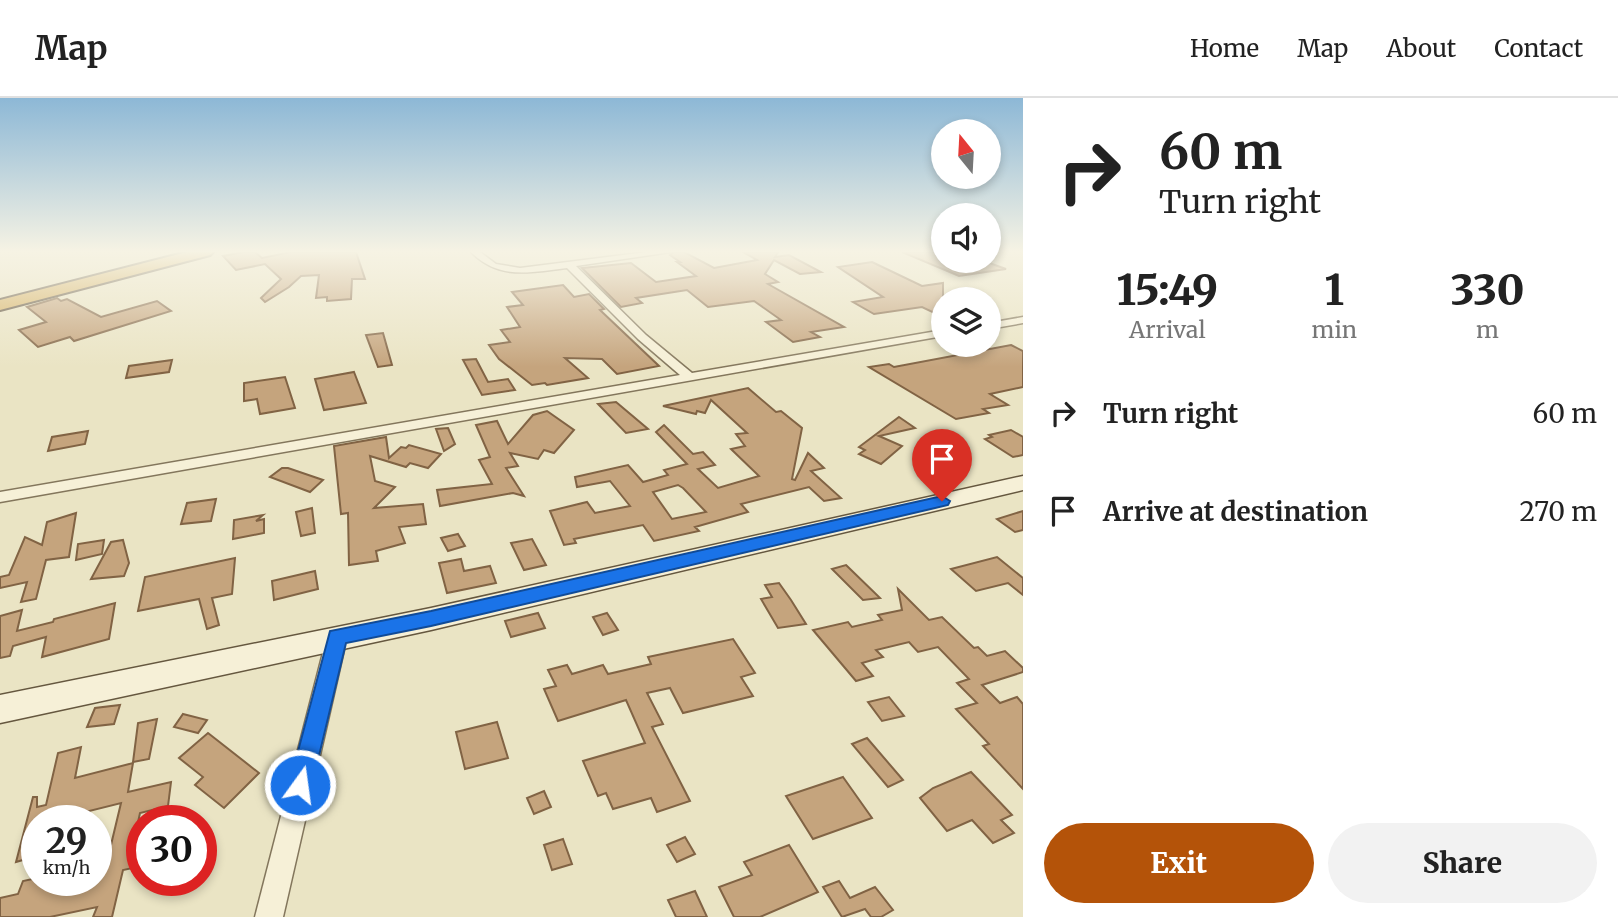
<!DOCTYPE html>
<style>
body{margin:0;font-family:Merriweather,serif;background:#f2f2f2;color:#222;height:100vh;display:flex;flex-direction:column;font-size:26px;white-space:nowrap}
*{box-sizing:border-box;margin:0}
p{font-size:23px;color:#767676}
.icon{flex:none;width:38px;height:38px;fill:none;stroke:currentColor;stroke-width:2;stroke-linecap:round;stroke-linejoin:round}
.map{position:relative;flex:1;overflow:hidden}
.drawer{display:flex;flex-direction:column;background:#fff;width:595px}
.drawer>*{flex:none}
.guide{background:#fff;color:#222;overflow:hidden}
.needle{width:46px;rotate:342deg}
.fabs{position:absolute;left:931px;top:21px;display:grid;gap:14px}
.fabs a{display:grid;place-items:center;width:70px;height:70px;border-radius:50%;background:#fff;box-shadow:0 4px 10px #0003;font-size:35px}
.speed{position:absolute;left:21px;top:707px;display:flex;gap:14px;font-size:35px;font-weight:700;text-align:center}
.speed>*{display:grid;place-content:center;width:91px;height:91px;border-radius:50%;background:#fff;box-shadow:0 4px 10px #0003;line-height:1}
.speed small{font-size:18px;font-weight:400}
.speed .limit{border:10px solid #d22;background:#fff;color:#111}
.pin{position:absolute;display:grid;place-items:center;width:60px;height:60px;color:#fff;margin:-72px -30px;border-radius:50% 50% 50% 0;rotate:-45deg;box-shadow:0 0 7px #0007}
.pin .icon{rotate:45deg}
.me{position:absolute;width:77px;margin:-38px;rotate:14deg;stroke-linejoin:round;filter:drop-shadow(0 0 5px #0008)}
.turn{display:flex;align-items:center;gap:24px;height:147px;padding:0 21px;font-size:32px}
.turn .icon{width:91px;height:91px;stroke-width:2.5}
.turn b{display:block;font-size:49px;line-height:60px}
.eta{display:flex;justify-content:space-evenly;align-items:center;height:119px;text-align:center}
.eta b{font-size:42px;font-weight:800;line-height:49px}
.cta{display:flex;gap:14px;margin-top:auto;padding:14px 21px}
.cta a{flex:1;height:80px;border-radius:42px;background:#b45309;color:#fff;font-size:28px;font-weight:800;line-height:80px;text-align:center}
.cta a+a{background:#f2f2f2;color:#222}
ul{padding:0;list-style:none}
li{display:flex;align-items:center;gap:21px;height:98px;padding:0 21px}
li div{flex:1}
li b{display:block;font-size:26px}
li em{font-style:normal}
header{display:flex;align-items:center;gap:42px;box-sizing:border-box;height:98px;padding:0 35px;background:#fff;border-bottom:2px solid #e0e0e0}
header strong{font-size:33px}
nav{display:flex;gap:38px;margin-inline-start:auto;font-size:24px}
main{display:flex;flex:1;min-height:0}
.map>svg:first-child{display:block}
</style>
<header>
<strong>Map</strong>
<nav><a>Home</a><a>Map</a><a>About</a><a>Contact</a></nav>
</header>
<main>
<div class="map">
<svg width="1023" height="819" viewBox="0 0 1023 819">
<rect width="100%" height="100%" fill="#eae4c4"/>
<g fill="#c5a47d" stroke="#816344" stroke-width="2" fill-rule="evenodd">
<polygon points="244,154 255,154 262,160 291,154 356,154 365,181 352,181 351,201 327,203 327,199 316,200 319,177 301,178 289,189 265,204 261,200 281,181 265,166 236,172 223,158"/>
<polygon points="674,154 684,154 714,170 757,162 743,154 778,154 775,159 789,157 821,174 800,176 774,162 765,176 778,184 768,186 844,229 811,234 820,239 793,244 766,224 781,222 754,203 708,209 687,192 636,200 642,205 621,209 582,170 631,165 656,184 696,178 677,164 680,164 670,157"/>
<polygon points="902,154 936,154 943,157 943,163 984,163 1006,171 959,178"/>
<polygon points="872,164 922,188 943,185 943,219 922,209 874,216 853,204 883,199 838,169"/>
<polygon points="563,187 574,199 589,196 604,211 600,212 659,268 617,276 602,261 565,260 588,280 547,287 545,285 532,287 499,261 489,247 510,244 501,232 520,229 507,209 523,207 512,194"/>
<polygon points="57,200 61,203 67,201 101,219 157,203 171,213 74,243 70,239 38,249 19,232 46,224 27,209"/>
<polygon points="383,235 392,267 378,269 366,237"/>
<polygon points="1011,247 1023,253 1023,289 990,296 1008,307 983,311 989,315 956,321 869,269 889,266 894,269"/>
<polygon points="476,261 488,284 508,281 515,292 482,297 463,262"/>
<polygon points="172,262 169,274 126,280 129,268"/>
<polygon points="354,274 366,305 324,312 315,281"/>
<polygon points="285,279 295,310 260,316 257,301 244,303 244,285"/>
<path d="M748,290L776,314L781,313L802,330L792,381L795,382L808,355L824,370L811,373L841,400L824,403L809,389L741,406L748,414L695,429L699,433L654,443L643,427L574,441L576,445L564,447L550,413L587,404L595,415L630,408L610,383L577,389L575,379L628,367L643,384L668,377L664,372L687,366L656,334L664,327L693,356L703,354L715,367L698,371L718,390L759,378L731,351L745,348L736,336L747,335L711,302L705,315L697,313L696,316L663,308ZM678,387L683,390L706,414L672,421L653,394Z"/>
<polygon points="616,304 648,331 626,335 598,306"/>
<polygon points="547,313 574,332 554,355 544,352 538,361 510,355 518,368 506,370 524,398 513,395 440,408 437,392 492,386 479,362 490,359 476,327 497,323 508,346 533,317"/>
<polygon points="899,319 915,330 879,338 902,348 881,366 859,356 865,352 859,349"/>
<polygon points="448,330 455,346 444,353 436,331"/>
<polygon points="1011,332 1023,339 1023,357 1013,359 985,341 992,339 989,337"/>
<polygon points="88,333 85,346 48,353 52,339"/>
<polygon points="386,339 389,360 401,349 406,350 409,347 441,356 428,370 410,365 406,369 370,358 375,383 395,389 374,410 423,406 426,426 399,429 405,445 376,453 378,463 349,467 348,415 341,416 334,348"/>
<polygon points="282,370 288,370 323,382 310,394 270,379"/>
<polygon points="216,401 211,423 181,426 187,405"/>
<polygon points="312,410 315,435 301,438 296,414"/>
<polygon points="1023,413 1023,432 1015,434 997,421"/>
<polygon points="76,415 69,459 46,462 36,501 21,504 27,484 0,490 0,479 9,477 25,439 42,447 47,424"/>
<polygon points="263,417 256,423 264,421 264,435 233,441 234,422"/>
<polygon points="458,436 465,448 448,453 441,440"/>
<polygon points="532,441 546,467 524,472 511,445"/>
<polygon points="104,442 102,456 76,462 78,446"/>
<polygon points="123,442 129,465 124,478 91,481 111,444"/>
<polygon points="997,459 1023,480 1023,497 1008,485 976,493 951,471"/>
<polygon points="235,460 232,496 212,500 219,527 207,531 199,501 138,513 145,479"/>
<polygon points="461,461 464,473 490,468 496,485 447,495 439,465"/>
<polygon points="846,467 880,500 863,502 832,471"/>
<polygon points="315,473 318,491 274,502 272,483"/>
<polygon points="779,485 791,502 806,526 778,530 761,501 772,499 765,487"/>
<polygon points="898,491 929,522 942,519 974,550 978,549 987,558 1005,553 1023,570 1023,574 982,587 1000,605 1017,599 1023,606 1023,691 983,648 989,646 956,611 977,605 957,585 969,581 938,549 918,554 909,544 876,552 883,559 862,565 873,578 856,583 813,532 848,524 852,529 882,522 878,517 902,512"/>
<polygon points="115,505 109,541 42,559 46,539 13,548 10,558 0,560 0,518 22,512 17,533 53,524 54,521"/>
<polygon points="538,515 545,530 511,539 505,523"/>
<polygon points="607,515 618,532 603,537 593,519"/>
<polygon points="733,541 755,575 741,579 753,598 683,615 670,590 647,595 663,626 652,629 690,703 657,714 651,700 613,711 606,695 598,698 583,663 645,645 626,602 558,623 544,591 556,588 548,572 567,567 572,576 603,567 608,576 651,566 648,559"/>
<polygon points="889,599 904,618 882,623 868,604"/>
<polygon points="120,607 114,626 87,629 95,610"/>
<polygon points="183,616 207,622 198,635 174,629"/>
<polygon points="157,621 149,661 133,664 138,625"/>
<polygon points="497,624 508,660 465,671 456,634"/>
<polygon points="208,635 259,675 224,710 195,687 203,679 179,660"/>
<polygon points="867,640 903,682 888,689 852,646"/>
<polygon points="81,649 75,680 133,665 128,694 171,684 168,708 140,715 133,747 142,745 142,768 123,772 112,819 93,819 97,809 50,819 0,819 0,800 18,796 23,783 37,780 96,782 96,753 110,751 121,705 61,720 61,723 37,723 37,758 16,764 33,699 37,699 37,709 46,707 58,655"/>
<polygon points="971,674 1012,717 1001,722 1014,735 993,745 972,722 947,733 920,700 933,690"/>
<polygon points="843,679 872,720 813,741 786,698"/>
<polygon points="544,693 551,709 534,716 527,700"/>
<polygon points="685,739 695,756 677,764 667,747"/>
<polygon points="563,741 572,766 552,772 544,747"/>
<polygon points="789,747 818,794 760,819 734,819 719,789 752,777 744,764"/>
<polygon points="839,783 850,800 875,789 893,812 881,819 871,819 865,811 842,819 823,789"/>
<polygon points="695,793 707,819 676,819 668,802"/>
</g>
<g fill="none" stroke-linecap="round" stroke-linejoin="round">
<defs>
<g id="street">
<path d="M471,154H480L496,166L520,170L647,154H671L576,168L646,237L692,275L943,232V238L0,404V394L680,277L638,241L567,170C531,174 500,183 471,154Z"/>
<polygon points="1023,219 1023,225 989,231 989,225"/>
<polygon points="337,531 344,534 347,539 283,819 255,819 327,539 330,534"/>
</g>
<polygon id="secondary" points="1023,378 1023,392 431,532 0,625 0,597 431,510"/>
<polygon id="highway" points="187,154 213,154 210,157 0,212 0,202"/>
</defs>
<use href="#street" stroke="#83765c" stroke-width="3"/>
<use href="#secondary" stroke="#65573f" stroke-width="3"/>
<use href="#highway" stroke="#524430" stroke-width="4"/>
<use href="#street" fill="#f6f0d7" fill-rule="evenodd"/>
<use href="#secondary" fill="#f6f0d7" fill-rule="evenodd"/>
<use href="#highway" fill="#d3ad5c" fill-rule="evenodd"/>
</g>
<linearGradient id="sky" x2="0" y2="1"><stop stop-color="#8db8d6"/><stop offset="0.57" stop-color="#f6f3e4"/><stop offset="1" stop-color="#f6f3e4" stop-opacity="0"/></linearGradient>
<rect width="1023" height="269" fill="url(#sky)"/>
<polygon fill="#1a73e8" stroke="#114b97" stroke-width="2" points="942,398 950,403 948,407 431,528 346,545 312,687 309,695 300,698 292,695 289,687 330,533 431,513"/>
</svg>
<div class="fabs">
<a><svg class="needle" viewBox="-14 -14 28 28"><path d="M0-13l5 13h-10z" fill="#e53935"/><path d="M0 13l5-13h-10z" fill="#767676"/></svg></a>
<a><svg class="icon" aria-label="sound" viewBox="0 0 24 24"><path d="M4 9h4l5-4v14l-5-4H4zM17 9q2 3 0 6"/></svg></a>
<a><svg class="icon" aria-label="layers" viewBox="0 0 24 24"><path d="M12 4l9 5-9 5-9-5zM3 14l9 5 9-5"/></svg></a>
</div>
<div class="speed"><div>29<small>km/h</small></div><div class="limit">30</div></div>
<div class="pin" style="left:942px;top:403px;background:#d93025"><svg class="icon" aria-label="arrive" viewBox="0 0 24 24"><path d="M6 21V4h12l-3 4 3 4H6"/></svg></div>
<svg class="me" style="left:300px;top:687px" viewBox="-20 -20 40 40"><circle r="17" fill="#1a73e8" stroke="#fff" stroke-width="3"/><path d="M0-11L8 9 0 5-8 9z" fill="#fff"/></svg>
</div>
<section class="drawer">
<div class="guide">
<div class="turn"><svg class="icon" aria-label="right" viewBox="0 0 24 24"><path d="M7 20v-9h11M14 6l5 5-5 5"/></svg><div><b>60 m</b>Turn right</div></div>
</div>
<div class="eta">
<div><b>15:49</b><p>Arrival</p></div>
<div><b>1</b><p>min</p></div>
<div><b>330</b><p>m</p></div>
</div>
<ul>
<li><svg class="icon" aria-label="right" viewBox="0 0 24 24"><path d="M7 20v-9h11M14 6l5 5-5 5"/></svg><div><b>Turn right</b></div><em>60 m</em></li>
<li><svg class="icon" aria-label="arrive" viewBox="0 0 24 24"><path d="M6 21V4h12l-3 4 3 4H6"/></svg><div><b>Arrive at destination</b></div><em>270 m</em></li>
</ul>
<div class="cta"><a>Exit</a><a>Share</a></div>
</section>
</main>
